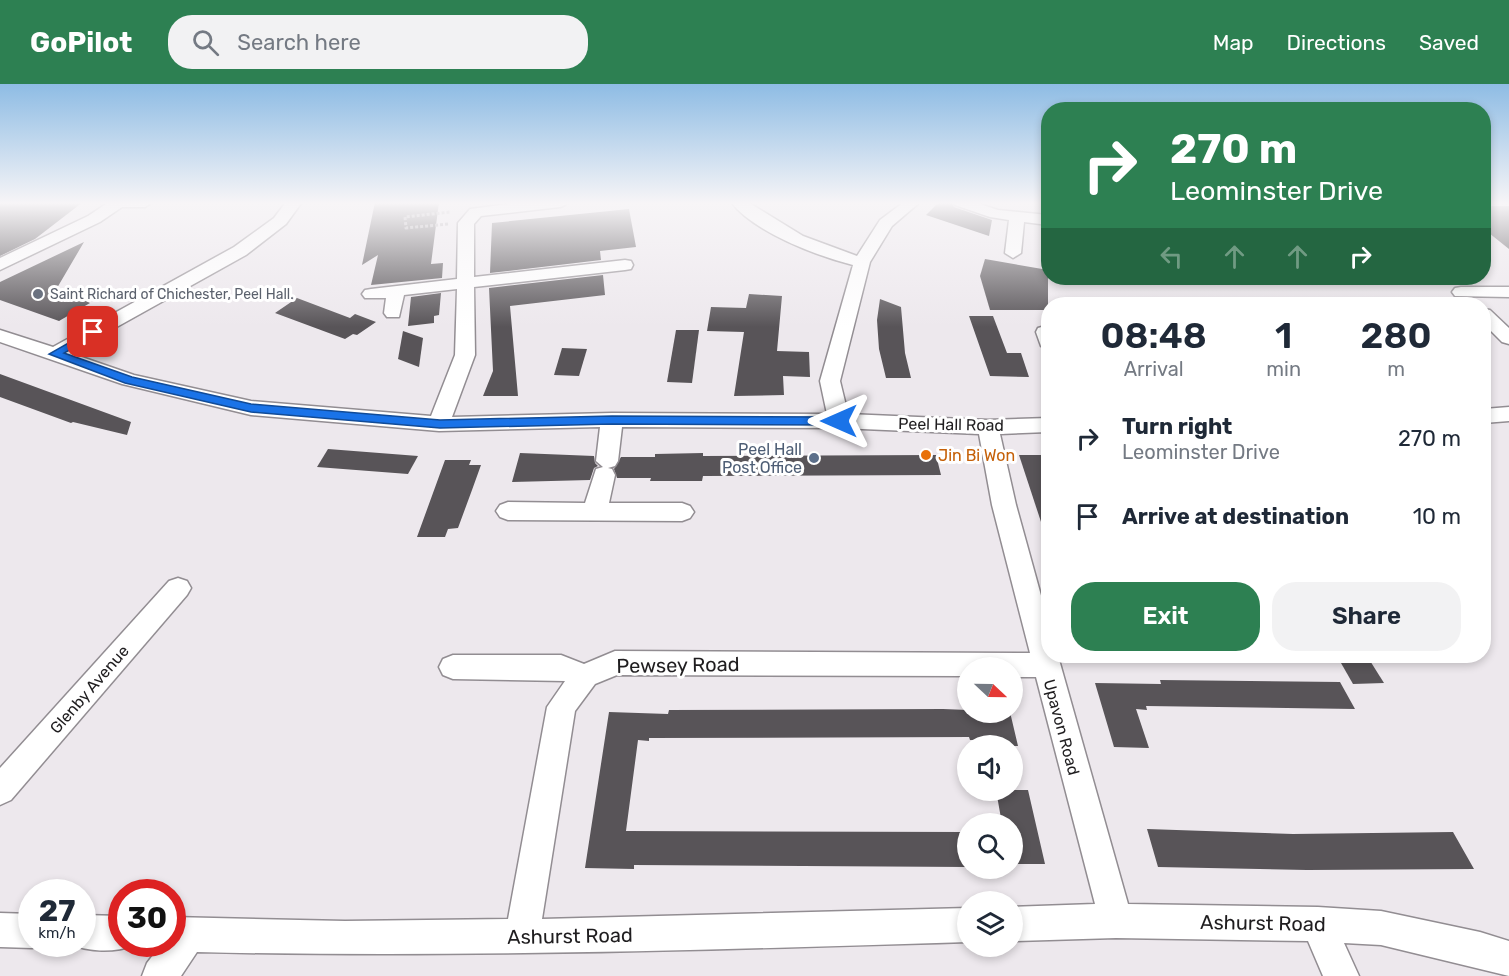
<!DOCTYPE html>
<style>
body{margin:0;font-family:Rubik,sans-serif;background:#f2f2f3;color:#1f2937;height:100vh;display:flex;flex-direction:column;font-size:22px;white-space:nowrap}
*{box-sizing:border-box;margin:0}
p{font-size:20px;color:#747a83}
.icon{flex:none;width:33px;height:33px;fill:none;stroke:currentColor;stroke-width:2;stroke-linecap:round;stroke-linejoin:round}
.map{position:relative;flex:1;overflow:hidden}
.sheet{position:absolute;left:1041px;top:213px;width:450px;height:366px;display:flex;flex-direction:column;background:#fff;border-radius:24px;box-shadow:0 3px 9px #0003}
.sheet>*{flex:none}
.hud{position:absolute;left:1041px;top:18px;width:450px;height:183px;border-radius:24px;box-shadow:0 3px 9px #0003;background:#2d8052;color:#fff;overflow:hidden}
.needle{width:39px;rotate:112deg}
.tools{position:absolute;left:957px;top:573px;display:grid;gap:12px}
.tools a{display:grid;place-items:center;width:66px;height:66px;border-radius:50%;background:#fff;box-shadow:0 3px 9px #0003;font-size:30px}
.speed{position:absolute;left:18px;top:795px;display:flex;gap:12px;font-size:30px;font-weight:700;text-align:center}
.speed>*{display:grid;place-content:center;width:78px;height:78px;border-radius:50%;background:#fff;box-shadow:0 3px 9px #0003;line-height:1}
.speed small{font-size:15px;font-weight:400}
.speed .limit{border:9px solid #d22;background:#fff;color:#111}
.pin{position:absolute;display:grid;place-items:center;width:51px;height:51px;color:#fff;margin:-26px;border-radius:12px;box-shadow:0 3px 9px #0006}
.me{position:absolute;width:66px;margin:-33px;rotate:270deg;stroke-linejoin:round;filter:drop-shadow(0 0 4px #0008)}
.turn{display:flex;align-items:center;gap:21px;height:126px;padding:0 30px;font-size:27px}
.turn .icon{width:78px;height:78px;stroke-width:2.5}
.turn b{display:block;font-size:42px;line-height:51px}
.lanes{display:flex;align-items:center;height:57px;padding:0 30px;background:#0003;justify-content:center;gap:30px;direction:ltr}
.lanes .off{opacity:.35}
.eta{display:flex;justify-content:space-evenly;align-items:center;height:102px;text-align:center}
.eta b{font-size:36px;font-weight:600;line-height:42px}
.button{display:flex;gap:12px;margin-top:auto;padding:12px 30px}
.button a{flex:1;height:69px;border-radius:24px;background:#2d8052;color:#fff;font-size:24px;font-weight:600;line-height:69px;text-align:center}
.button a+a{background:#f2f2f3;color:#1f2937}
ul{padding:0;list-style:none}
li{display:flex;align-items:center;gap:18px;height:78px;padding:0 30px}
li div{flex:1}
li b{display:block;font-size:22px}
li em{font-style:normal}
header{display:flex;align-items:center;gap:36px;box-sizing:border-box;height:84px;padding:0 30px;background:#2d8052;color:#fff}
header strong{font-size:28px}
nav{display:flex;gap:33px;margin-inline-start:auto;font-size:21px}
.search{width:420px;height:54px;background:#f2f2f3;display:flex;align-items:center;gap:15px;box-sizing:border-box;padding:0 21px;border-radius:24px;color:#747a83;font-size:22px}
.map>svg:first-child{display:block}
</style>
<header>
<strong>GoPilot</strong>
<div class="search"><svg class="icon" aria-label="search" viewBox="0 0 24 24"><circle cx="10" cy="10" r="6"/><path d="M15 15l6 6"/></svg>Search here</div>
<nav><a>Map</a><a>Directions</a><a>Saved</a></nav>
</header>
<div class="map">
<svg width="1509" height="892" viewBox="0 0 1509 892">
<rect width="100%" height="100%" fill="#ede8ed"/>
<g fill="#585458">
<polygon points="0,118 83,118 35,155 0,172"/>
<polygon points="375,118 439,118 431,180 443,179 442,194 371,201 378,171 362,181"/>
<polygon points="939,118 951,118 954,123 992,136 989,152 926,131"/>
<polygon points="1484,122 1509,122 1509,165 1484,145"/>
<polygon points="629,125 636,163 600,167 601,176 490,189 492,139"/>
<polygon points="84,158 57,204 90,219 59,237 0,216 0,198"/>
<polygon points="985,175 1048,186 1048,226 990,226 980,192"/>
<polygon points="603,191 605,211 510,222 518,312 483,312 493,287 489,204"/>
<polygon points="441,209 439,231 434,232 434,239 408,242 411,213"/>
<polygon points="749,210 782,212 777,267 809,268 810,293 783,292 784,311 734,312 744,248 707,247 711,223 746,224"/>
<polygon points="297,214 350,234 355,230 376,238 357,251 353,250 345,255 275,229"/>
<polygon points="880,215 901,223 905,269 911,294 886,294 879,265 877,236"/>
<polygon points="969,232 993,232 1007,269 1021,269 1029,293 990,292"/>
<polygon points="676,246 699,246 692,299 667,298"/>
<polygon points="403,247 423,254 419,283 398,275"/>
<polygon points="562,264 587,265 579,292 554,291"/>
<polygon points="0,290 131,338 127,351 73,338 71,339 0,313"/>
<polygon points="328,365 418,372 408,390 317,383"/>
<polygon points="520,369 594,372 595,379 598,382 594,384 590,396 512,398"/>
<polygon points="703,369 703,372 936,371 941,391 703,392 702,397 650,397 651,394 617,394 614,385 621,373 655,373 655,370"/>
<polygon points="1019,371 1048,371 1048,446 1044,447"/>
<polygon points="445,376 471,376 469,381 481,381 472,406 458,444 448,445 445,453 417,453"/>
<polygon points="1337,572 1367,572 1384,599 1353,600"/>
<polygon points="1160,596 1340,598 1355,625 1146,622 1147,626 1136,625 1149,664 1114,663 1095,599 1161,600"/>
<polygon points="943,625 968,626 968,628 1010,628 1018,662 986,662 985,656 970,656 969,653 649,654 649,657 638,656 626,747 965,748 968,783 634,781 634,785 585,784 609,628 668,630 669,626"/>
<polygon points="996,706 1028,706 1045,780 1012,780 1012,740 1002,740"/>
<polygon points="1147,745 1293,750 1453,748 1474,785 1307,786 1158,783"/>
</g>
<g fill="none" stroke-linecap="round" stroke-linejoin="round">
<defs>
<g id="minor">
<polygon points="109,118 153,118 145,123 122,123 100,138 0,186 0,174 88,132"/>
<path d="M286,118H302L286,140L246,171L70,269L134,291L251,317L431,332L455,271L457,205L404,211L399,233H387L384,229L386,214H365L362,210L365,206L371,205L457,195L458,139L470,125L523,118H567L565,121L560,123L481,132L474,140V193L625,176L631,177L633,181L631,185L625,186L474,203L475,271L452,333L612,329L827,330L820,297L853,181C817,172 754,148 731,118H748L803,152L857,172L880,136L904,118H920L892,142L870,178L840,297L848,330L988,336L1048,334V348L1000,350L1016,421L1048,537V572H1058L1128,820L1318,823L1381,827L1480,848L1509,857V892L1381,861L1344,859L1359,892H1323L1308,857L1116,854L1012,857V823L1095,820L1036,593H1012V584H968V592L617,591L595,600L575,627L542,835L968,824V858C711,866 454,874 197,868L181,892H142L147,879L160,862L159,860H172V833L345,837L508,835L547,623L565,597L453,595L443,591L439,583L443,575L453,571H561L584,580L615,567L1030,569L992,421L979,350L839,344L622,343L618,377L615,382L608,384L612,385L615,391L609,419H682L690,422L694,428L690,434L682,437L508,436L500,433L496,427L500,421L508,418L585,419L596,385L603,383L596,377L600,343L439,347L251,331L122,300L0,258V246L53,263L234,163L274,134Z"/>
<polygon points="953,118 974,118 998,126 1048,131 1048,141 1024,138 1021,169 1013,174 1005,169 1009,136 990,133 955,121"/>
<polygon points="1461,203 1509,203 1509,213 1455,212 1452,208 1455,204"/>
<polygon points="1484,225 1490,226 1509,244 1509,260 1502,258 1484,240"/>
<polygon points="1045,242 1048,243 1048,264 1041,262 1036,248 1038,244"/>
<polygon points="1509,323 1509,337 1484,339 1484,325"/>
<polygon points="178,494 187,497 191,504 187,511 11,716 0,721 0,684 169,497"/>
<polygon points="0,829 32,830 32,860 44,860 32,864 0,863"/>
<path d="M82,831L122,832V860H135L134,861C115,869 89,868 70,860H82Z"/>
</g>
</defs>
<use href="#minor" stroke="#928d92" stroke-width="3"/>
<polyline stroke="#a7a3a7" stroke-width="3" stroke-dasharray="3 2" stroke-linecap="butt" points="448,140 406,144 405,133 450,128"/>
<use href="#minor" fill="#fff" fill-rule="evenodd"/>
</g>
<linearGradient id="sky" x2="0" y2="1"><stop stop-color="#8ebce4"/><stop offset="0.49" stop-color="#f7f5f7"/><stop offset="1" stop-color="#f7f5f7" stop-opacity="0"/></linearGradient>
<rect width="1509" height="243" fill="url(#sky)"/>
<polygon fill="#1a73e8" stroke="#114b97" stroke-width="1.5" points="93,245 97,246 97,251 64,269 132,293 251,320 440,336 612,332 839,333 845,337 839,341 612,340 440,344 251,328 125,299 49,270"/>
<circle fill="#6b7280" stroke="#fff" stroke-width="2" cx="38" cy="210" r="6"/>
<circle fill="#e8710a" stroke="#fff" stroke-width="2" cx="926" cy="371" r="6"/>
<circle fill="#5c6f8a" stroke="#fff" stroke-width="2" cx="814" cy="374" r="6"/>
<g text-anchor="middle" stroke-width="6" stroke-linejoin="round" paint-order="stroke">
<g font-size="14" fill="#5b616d" stroke="#fff" text-anchor="start">
<text x="50" y="215">Saint Richard of Chichester, Peel Hall.</text>
</g>
<g font-size="16" fill="#1f1d1f" stroke="#fff">
<text transform="translate(951 340) rotate(1)" y="6">Peel Hall Road</text>
<text transform="translate(89 605) rotate(-49)" y="6">Glenby Avenue</text>
<text transform="translate(1062 643) rotate(75)" y="6">Upavon Road</text>
</g>
<g font-size="16" fill="#4e5e75" stroke="#fff" text-anchor="end">
<text x="802" y="371">Peel Hall<tspan x="802" dy="18">Post Office</tspan></text>
</g>
<g font-size="16" fill="#c56008" stroke="#fff" text-anchor="start">
<text x="938" y="377">Jin Bi Won</text>
</g>
<g font-size="20" fill="#1f1d1f" stroke="#fff">
<text transform="translate(678 581) rotate(-1)" y="7">Pewsey Road</text>
<text transform="translate(1263 839) rotate(1)" y="7">Ashurst Road</text>
<text transform="translate(570 852) rotate(-1)" y="7">Ashurst Road</text>
</g>
</g>
</svg>
<div class="tools">
<a><svg class="needle" viewBox="-14 -14 28 28"><path d="M0-13l5 13h-10z" fill="#e53935"/><path d="M0 13l5-13h-10z" fill="#747a83"/></svg></a>
<a><svg class="icon" aria-label="sound" viewBox="0 0 24 24"><path d="M4 9h4l5-4v14l-5-4H4zM17 9q2 3 0 6"/></svg></a>
<a><svg class="icon" aria-label="search" viewBox="0 0 24 24"><circle cx="10" cy="10" r="6"/><path d="M15 15l6 6"/></svg></a>
<a><svg class="icon" aria-label="layers" viewBox="0 0 24 24"><path d="M12 4l9 5-9 5-9-5zM3 14l9 5 9-5"/></svg></a>
</div>
<div class="speed"><div>27<small>km/h</small></div><div class="limit">30</div></div>
<div class="pin" style="left:93px;top:248px;background:#d93025"><svg class="icon" aria-label="arrive" viewBox="0 0 24 24"><path d="M6 21V4h12l-3 4 3 4H6"/></svg></div>
<svg class="me" style="left:839px;top:337px" viewBox="-20 -20 40 40"><path d="M0-17L14 15 0 8-14 15z" fill="#1a73e8" stroke="#fff" stroke-width="4"/></svg>
<div class="hud">
<div class="turn"><svg class="icon" aria-label="right" viewBox="0 0 24 24"><path d="M7 20v-9h11M14 6l5 5-5 5"/></svg><div><b>270 m</b>Leominster Drive</div></div>
<div class="lanes"><svg class="icon off" aria-label="left" viewBox="0 0 24 24"><path d="M17 20v-9H6M10 6l-5 5 5 5"/></svg><svg class="icon off" aria-label="ahead" viewBox="0 0 24 24"><path d="M12 20V5M6 11l6-6 6 6"/></svg><svg class="icon off" aria-label="ahead" viewBox="0 0 24 24"><path d="M12 20V5M6 11l6-6 6 6"/></svg><svg class="icon" aria-label="right" viewBox="0 0 24 24"><path d="M7 20v-9h11M14 6l5 5-5 5"/></svg></div>
</div>
<section class="sheet">
<div class="eta">
<div><b>08:48</b><p>Arrival</p></div>
<div><b>1</b><p>min</p></div>
<div><b>280</b><p>m</p></div>
</div>
<ul>
<li><svg class="icon" aria-label="right" viewBox="0 0 24 24"><path d="M7 20v-9h11M14 6l5 5-5 5"/></svg><div><b>Turn right</b><p>Leominster Drive</p></div><em>270 m</em></li>
<li><svg class="icon" aria-label="arrive" viewBox="0 0 24 24"><path d="M6 21V4h12l-3 4 3 4H6"/></svg><div><b>Arrive at destination</b></div><em>10 m</em></li>
</ul>
<div class="button"><a>Exit</a><a>Share</a></div>
</section>
</div>
